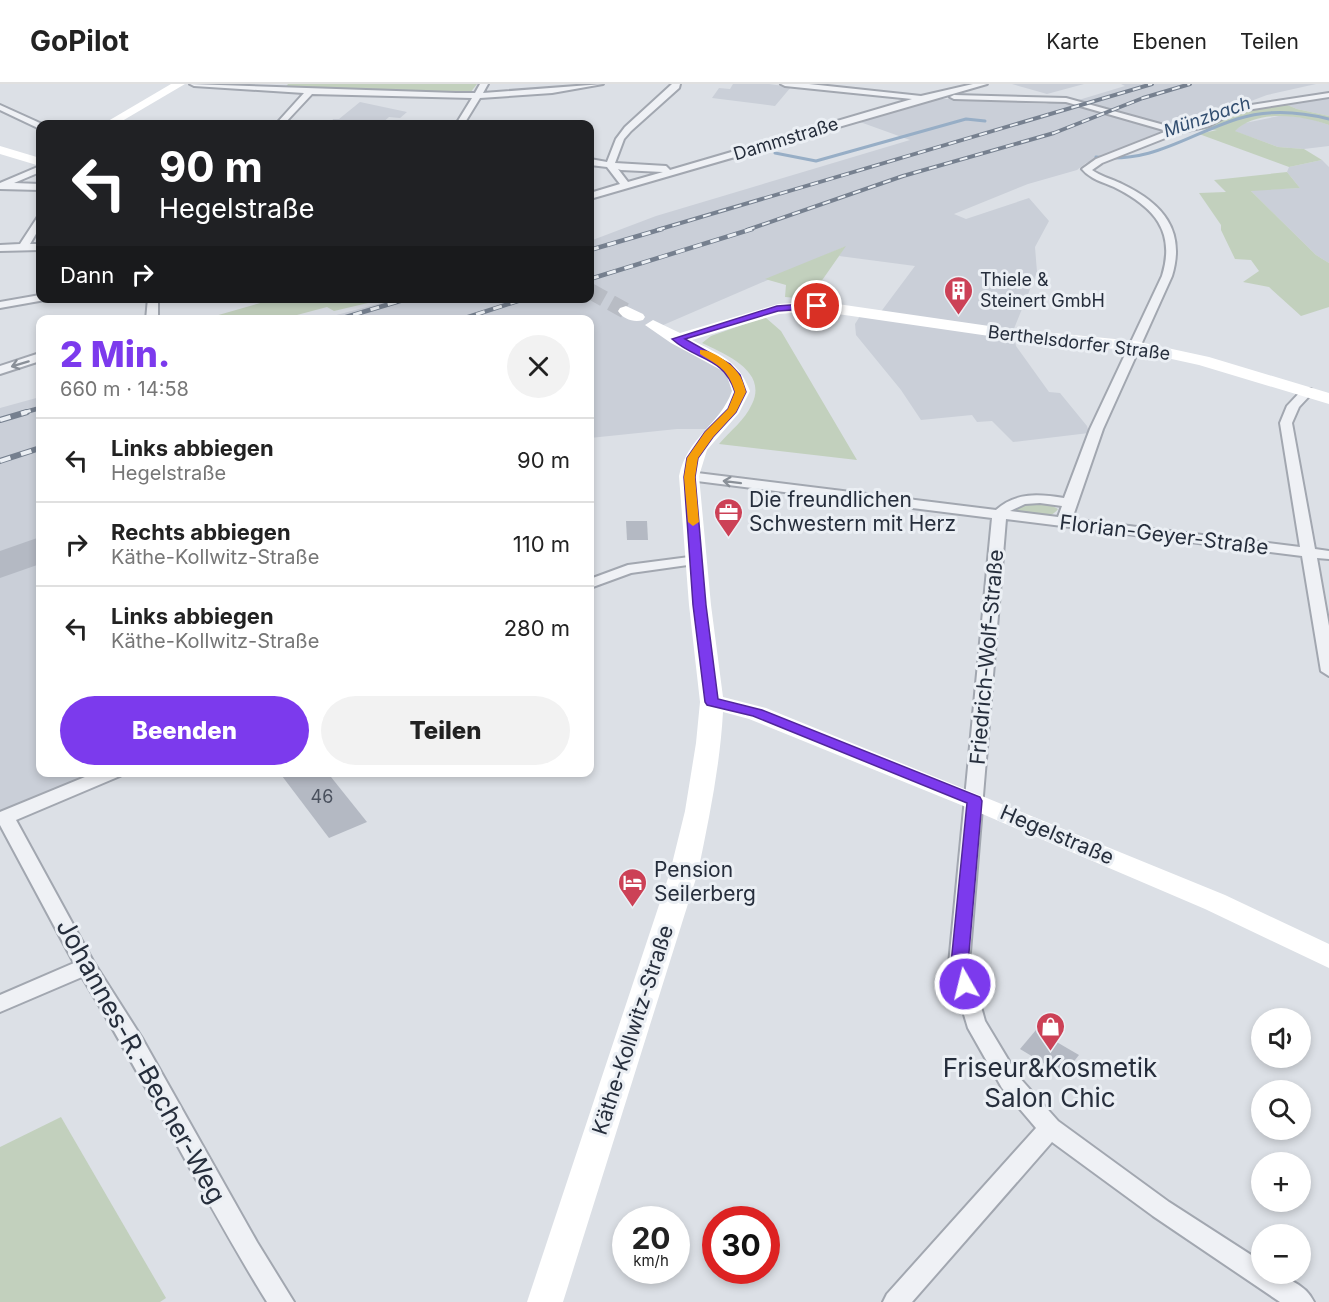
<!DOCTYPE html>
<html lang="de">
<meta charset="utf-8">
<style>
body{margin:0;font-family:Inter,sans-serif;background:#f2f2f2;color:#222;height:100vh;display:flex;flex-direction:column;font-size:22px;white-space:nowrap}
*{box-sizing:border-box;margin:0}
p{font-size:20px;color:#767676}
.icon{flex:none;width:33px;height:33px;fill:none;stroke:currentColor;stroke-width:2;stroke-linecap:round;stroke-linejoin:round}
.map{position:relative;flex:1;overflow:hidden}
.side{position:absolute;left:36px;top:231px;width:558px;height:462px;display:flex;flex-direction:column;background:#fff;border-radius:12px;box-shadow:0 3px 9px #0003}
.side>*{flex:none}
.guide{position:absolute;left:36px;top:36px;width:558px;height:183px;border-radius:12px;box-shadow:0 3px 9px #0003;background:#202124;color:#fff;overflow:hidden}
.tools{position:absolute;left:1251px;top:924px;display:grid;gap:12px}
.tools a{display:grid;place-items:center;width:60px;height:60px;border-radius:50%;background:#fff;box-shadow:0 3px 9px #0003;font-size:30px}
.speed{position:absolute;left:612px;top:1122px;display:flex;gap:12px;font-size:30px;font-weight:700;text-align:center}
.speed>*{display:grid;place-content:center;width:78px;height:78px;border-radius:50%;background:#fff;box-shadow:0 3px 9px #0003;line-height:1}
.speed small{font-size:15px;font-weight:400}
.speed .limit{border:9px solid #d22;background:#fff;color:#111}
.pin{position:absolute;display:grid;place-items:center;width:51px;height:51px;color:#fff;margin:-26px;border:3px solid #fff;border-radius:50%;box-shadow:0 2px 6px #0007}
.me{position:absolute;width:66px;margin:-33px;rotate:352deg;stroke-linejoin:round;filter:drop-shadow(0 0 4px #0008)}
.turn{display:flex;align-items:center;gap:21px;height:126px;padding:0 24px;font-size:27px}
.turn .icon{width:78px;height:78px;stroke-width:2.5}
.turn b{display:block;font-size:42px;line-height:51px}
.then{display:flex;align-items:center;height:57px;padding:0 24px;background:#0003;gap:12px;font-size:22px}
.round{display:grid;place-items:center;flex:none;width:63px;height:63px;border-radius:32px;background:#f2f2f2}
.head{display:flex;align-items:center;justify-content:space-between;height:102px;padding:0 24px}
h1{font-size:36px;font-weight:800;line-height:45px;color:#7c3aed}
.action{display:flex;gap:12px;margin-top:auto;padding:12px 24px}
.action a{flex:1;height:69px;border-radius:36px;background:#7c3aed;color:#fff;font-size:24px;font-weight:800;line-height:69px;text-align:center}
.action a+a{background:#f2f2f2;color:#222}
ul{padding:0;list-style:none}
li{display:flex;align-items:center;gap:18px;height:84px;padding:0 24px;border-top:2px solid #e0e0e0}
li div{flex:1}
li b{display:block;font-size:22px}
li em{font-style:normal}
header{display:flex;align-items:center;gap:36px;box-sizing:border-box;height:84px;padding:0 30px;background:#fff;border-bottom:2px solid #e0e0e0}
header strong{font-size:28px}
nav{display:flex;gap:33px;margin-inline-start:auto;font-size:21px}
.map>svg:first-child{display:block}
</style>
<header>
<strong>GoPilot</strong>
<nav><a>Karte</a><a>Ebenen</a><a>Teilen</a></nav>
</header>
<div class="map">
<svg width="1329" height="1218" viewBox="0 0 1329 1218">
<rect width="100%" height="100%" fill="#dce0e6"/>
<g fill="#cacfd8">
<polygon points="733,0 769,0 791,3 775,22 712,14 719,4 730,5"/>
<polygon points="1012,0 1084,0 1047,10"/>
<polygon points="1121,0 1316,0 1267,11 1086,79 1077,86 1028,100 954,130 966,135 1029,114 1049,137 1035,163 1037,188 1013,247 1016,262 1049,308 1060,309 1087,342 1089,349 1013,358 992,337 977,338 972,331 921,336 901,306 856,251 855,240 860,232 877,233 915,182 839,172 844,163 654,245 716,279 735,299 732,314 708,345 677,345 590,354 590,236 318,236 396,215 590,214 590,157 656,132 910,56 860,38 936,15 1021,15 1023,19 1046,20 1059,16 1072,18 1125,2"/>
<polygon points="1329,11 1329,32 1297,25 1280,18"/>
<polygon points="360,18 407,28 400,34 389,33 381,40 331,39 333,35 339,35"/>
<polygon points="1284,31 1312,35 1329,41 1329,62 1304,65 1278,63 1234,47 1245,39"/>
<polygon points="1322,76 1329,83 1329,179 1316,171 1250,106 1300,104 1287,88 1289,83"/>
<polygon points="40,313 40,688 100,689 0,727 0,324"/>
</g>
<g fill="#c2d0bd">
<polygon points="288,0 477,0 470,9 284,5"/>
<path d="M1280,18L1297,25L1329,32V41C1302,31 1257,25 1235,47L1278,63L1304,65L1322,76L1289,83L1199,50L1217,46L1190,45L1232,26Z"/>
<polygon points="1287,88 1300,104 1251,107 1316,171 1329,179 1329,223 1301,232 1269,203 1243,198 1259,187 1251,176 1235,175 1221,146 1221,141 1199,109 1226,108 1214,96"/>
<polygon points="846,162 809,215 785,213 786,201 765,195"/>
<polygon points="278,214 385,214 385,215 334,227 327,223 282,235 208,234"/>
<path d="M765,233L781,247L857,376L719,360C730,347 745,336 752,320C768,287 725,270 702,259L711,252Z"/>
<path d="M1017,419H1047L1058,425C1049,438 1029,431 1015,428L1012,426Z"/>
<polygon points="61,1033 166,1214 160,1218 0,1218 0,1063"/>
</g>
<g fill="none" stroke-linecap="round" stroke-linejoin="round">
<g stroke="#97aec6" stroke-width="3">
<polyline points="775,69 816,77 966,35 985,37"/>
<path d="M1096,73C1152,80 1187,51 1237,35C1268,25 1298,27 1329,35"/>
</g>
</g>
<g fill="#b4b9c3">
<polygon points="626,437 647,437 648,456 627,456"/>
<polygon points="40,453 40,480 0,494 0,467"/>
<polygon points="279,688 327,688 367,738 329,754"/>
<polygon points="1036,946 1079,971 1063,991 1020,965"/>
</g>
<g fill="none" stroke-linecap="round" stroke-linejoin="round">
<polyline stroke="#b8bcc4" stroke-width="16" stroke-dasharray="16 8" stroke-linecap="butt" points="590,207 626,227"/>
<defs>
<g id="street">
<polygon points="190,0 456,9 475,9 480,0 488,0 483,9 603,0 552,9 480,14 464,40 456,40 472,14 312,10 284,40 276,40 304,9 194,2"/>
<path d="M672,0H680L679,4L631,47L624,55L615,79L666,82L670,86L912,15L785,2L781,0H809L921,12L973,0H987L590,115V109L620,100L607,83L590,81V75L607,78L616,55L625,43ZM618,85L621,86L663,88L628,98Z"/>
<path d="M1329,9V13L1234,28L1209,42L1178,49L1102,79L1092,86C1100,92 1112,95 1122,100C1162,119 1186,146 1172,192L1103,345L1072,435L1300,463L1280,339L1287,322L1303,305H1311L1313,308L1299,323L1292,339L1315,465L1329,467V475L1317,474L1329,542V592L1321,587L1302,472L1006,435L969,880L985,937L1018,992L1058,1037L1169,1118L1262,1178V1190C1281,1190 1305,1199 1314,1218H1280L1153,1132L1052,1058L912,1218H883L887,1210L1036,1044L1002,1004L968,944L949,880L992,434L689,396L682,392L689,388L996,426C1016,408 1039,410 1064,414L1090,345L1162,192C1176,147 1154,123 1114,103C1103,98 1090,95 1082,85L1096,75L1167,47L1066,18L954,15L950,13L954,11L1066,14L1175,44L1203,38L1232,24ZM1040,419L1062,422L1058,433L1010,427L1025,420Z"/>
<polygon points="0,21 42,40 40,45 0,26"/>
<polygon points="40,82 40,88 14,99 40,100 40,106 0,105 0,99"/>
<polygon points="40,133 40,143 30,160 40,160 40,166 0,167 0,161 20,160 37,134"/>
<polygon points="40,211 40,214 46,214 45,216 0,224 0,218"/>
<polygon points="148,214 158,214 158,236 146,236"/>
<polygon points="40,269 40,277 0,290 0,282"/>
<polygon points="697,472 704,476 702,479 631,489 590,504 590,495 628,481"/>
<path d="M97,688H122L120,692L16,736L93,877L142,954L257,1158L294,1218H267C201,1112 147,999 82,893L0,928V911L74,879L0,741V728Z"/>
</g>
</defs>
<use href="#street" stroke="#a2a7b0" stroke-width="4"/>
<use href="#street" fill="#eff1f5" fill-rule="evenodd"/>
<g fill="#fff" fill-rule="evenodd">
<polygon points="171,0 185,0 117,40 103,40"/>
<polygon points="0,62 40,74 40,82 0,70"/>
<path d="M817,217L1003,244L1135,257L1209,273L1329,309V320L1199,281L1135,267L1003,254L817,227L779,230L692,256C720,271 738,276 750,307L739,329L707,366L699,392L711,521L723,613L766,624L1225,811L1329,860V884L1205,825L966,723L749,635L723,628C720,682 709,735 698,788L563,1218H527L670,788L685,727L696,659L700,618L689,521L679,392C687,353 720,341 732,307L727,292L721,286L671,259L645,241L653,236L680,249L778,220Z"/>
<path d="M626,222L643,230L645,233L643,236C634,239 623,235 618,227L620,224Z"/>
</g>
<defs>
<g id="rail-far2">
<polyline points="657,146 1152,0"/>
<polyline points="747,146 903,92 1054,49 1143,14 1190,0"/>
</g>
<g id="rail-far1">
<polyline points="590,166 662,145"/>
<polyline points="590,195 752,145"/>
<polyline points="336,236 410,214"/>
<polyline points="459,236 527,214"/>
<polyline points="22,329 40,324"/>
</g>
<g id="rail">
<polyline points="0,336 27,328"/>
<polyline points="0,377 40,364"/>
</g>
</defs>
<use href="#rail-far2" stroke="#76808f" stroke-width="4"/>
<use href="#rail-far1" stroke="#76808f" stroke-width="4.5"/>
<use href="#rail" stroke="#76808f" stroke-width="6"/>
<use href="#rail-far2" stroke="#ebeff4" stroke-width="2" stroke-dasharray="8" stroke-linecap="butt"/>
<use href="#rail-far1" stroke="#ebeff4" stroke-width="3" stroke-dasharray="9" stroke-linecap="butt"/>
<use href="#rail" stroke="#ebeff4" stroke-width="4" stroke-dasharray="11" stroke-linecap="butt"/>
</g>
<defs><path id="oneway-shaft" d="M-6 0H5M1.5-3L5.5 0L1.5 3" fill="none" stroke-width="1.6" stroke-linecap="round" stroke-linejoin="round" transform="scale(1.5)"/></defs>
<g stroke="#8a9098">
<use href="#oneway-shaft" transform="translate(20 280) rotate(163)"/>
<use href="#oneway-shaft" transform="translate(732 398) rotate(-173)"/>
</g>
<path fill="#7c3aed" stroke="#51269a" stroke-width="1.5" d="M817,219L820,220V224L778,227L685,255L730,280L740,291L746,308L736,328L713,353L698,374L695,393L706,521L718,615L762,626L980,713L982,717L968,880L973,900L971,904L965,906L959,904L951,880L967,719L753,632L707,621L705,618L693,521L684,393L687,374L705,348L728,325L735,308C724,272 696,277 672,255L777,222Z"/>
<path fill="#f59e0b" d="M700,266C711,265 731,279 738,289C742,294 744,301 746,308L736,328L713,353L698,374L695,393L699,438L693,442L688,438L684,393L687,374L705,348L728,325L735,308C728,285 719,282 700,270Z"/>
<defs>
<symbol id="building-pin" viewBox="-11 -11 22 30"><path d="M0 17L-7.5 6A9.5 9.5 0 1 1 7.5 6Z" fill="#cc4156" stroke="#ebeff4"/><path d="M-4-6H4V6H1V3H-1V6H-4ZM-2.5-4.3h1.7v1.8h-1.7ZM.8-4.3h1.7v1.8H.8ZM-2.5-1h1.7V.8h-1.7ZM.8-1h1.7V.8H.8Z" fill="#fff"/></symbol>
<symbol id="office-pin" viewBox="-11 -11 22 30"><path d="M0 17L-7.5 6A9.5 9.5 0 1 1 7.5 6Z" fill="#cc4156" stroke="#ebeff4"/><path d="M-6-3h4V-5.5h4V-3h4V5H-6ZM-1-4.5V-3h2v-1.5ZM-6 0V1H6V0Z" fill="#fff"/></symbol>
<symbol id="hotel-pin" viewBox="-11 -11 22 30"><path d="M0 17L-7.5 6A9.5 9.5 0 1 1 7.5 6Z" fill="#cc4156" stroke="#ebeff4"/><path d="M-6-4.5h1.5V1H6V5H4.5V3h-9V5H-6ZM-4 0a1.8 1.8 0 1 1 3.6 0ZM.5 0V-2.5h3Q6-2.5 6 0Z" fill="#fff"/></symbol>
<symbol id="shop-pin" viewBox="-11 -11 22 30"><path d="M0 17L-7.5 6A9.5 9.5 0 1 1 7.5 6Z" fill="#cc4156" stroke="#ebeff4"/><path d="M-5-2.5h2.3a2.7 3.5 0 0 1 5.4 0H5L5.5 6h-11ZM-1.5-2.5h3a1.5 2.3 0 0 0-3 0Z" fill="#fff"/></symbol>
</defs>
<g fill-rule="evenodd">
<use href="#building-pin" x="942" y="190" width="33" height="45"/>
<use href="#office-pin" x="712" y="412" width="33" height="45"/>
<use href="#hotel-pin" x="616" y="782" width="33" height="45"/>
<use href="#shop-pin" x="1034" y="926" width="33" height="45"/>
</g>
<g text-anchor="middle" stroke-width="6" stroke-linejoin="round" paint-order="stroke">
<g font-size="18" font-style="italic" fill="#314d6f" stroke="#ebeff4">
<text transform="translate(1207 33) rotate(-19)" y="6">Münzbach</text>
</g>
<g font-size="18" fill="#262e3c" stroke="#ebeff4">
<text transform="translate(786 55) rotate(-17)" y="6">Dammstraße</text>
<text transform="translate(1079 259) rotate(7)" y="6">Berthelsdorfer Straße</text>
</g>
<g font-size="18" fill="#262e3c" stroke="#ebeff4" text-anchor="start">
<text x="980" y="202">Thiele &amp;<tspan x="980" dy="21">Steinert GmbH</tspan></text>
</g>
<g font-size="18" fill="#4a515e">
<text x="322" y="719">46</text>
</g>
<g font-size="21" fill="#262e3c" stroke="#ebeff4" text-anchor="start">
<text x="749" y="423">Die freundlichen<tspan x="749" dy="24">Schwestern mit Herz</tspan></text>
<text x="654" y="793">Pension<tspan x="654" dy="24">Seilerberg</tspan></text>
</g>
<g font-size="21" fill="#262e3c" stroke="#ebeff4">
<text transform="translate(1164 451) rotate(7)" y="7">Florian-Geyer-Straße</text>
<text transform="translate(987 573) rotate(-85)" y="7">Friedrich-Wolf-Straße</text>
<text transform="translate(1057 751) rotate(23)" y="7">Hegelstraße</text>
<text transform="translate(633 946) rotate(-72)" y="7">Käthe-Kollwitz-Straße</text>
</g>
<g font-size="26" fill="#262e3c" stroke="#ebeff4">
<text transform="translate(141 977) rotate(61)" y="9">Johannes-R.-Becher-Weg</text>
</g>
<g font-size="26" fill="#262e3c" stroke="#ebeff4">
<text x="1050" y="993">Friseur&amp;Kosmetik<tspan x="1050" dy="30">Salon Chic</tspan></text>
</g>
</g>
</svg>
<div class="tools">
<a><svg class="icon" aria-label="sound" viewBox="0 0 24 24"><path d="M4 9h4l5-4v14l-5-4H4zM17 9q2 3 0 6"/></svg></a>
<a><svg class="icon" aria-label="search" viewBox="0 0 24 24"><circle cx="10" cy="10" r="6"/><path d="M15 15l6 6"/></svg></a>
<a>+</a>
<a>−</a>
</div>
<div class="speed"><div>20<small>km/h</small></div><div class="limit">30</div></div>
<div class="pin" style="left:817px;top:222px;background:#d93025"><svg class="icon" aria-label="arrive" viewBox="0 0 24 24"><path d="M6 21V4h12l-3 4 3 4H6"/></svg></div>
<svg class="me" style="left:965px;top:900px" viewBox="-20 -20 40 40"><circle r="17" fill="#7c3aed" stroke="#fff" stroke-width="3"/><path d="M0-11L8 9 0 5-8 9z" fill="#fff"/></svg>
<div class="guide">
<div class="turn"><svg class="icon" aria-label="left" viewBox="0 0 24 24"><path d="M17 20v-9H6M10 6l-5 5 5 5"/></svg><div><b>90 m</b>Hegelstraße</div></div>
<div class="then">Dann<svg class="icon" aria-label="right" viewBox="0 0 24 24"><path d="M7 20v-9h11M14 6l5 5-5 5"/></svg></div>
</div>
<section class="side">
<div class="head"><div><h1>2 Min.</h1><p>660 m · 14:58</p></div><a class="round"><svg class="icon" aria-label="close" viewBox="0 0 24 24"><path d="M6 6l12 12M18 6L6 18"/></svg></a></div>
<ul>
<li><svg class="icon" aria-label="left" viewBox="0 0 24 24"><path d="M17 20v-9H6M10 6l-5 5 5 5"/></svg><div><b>Links abbiegen</b><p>Hegelstraße</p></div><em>90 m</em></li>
<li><svg class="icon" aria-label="right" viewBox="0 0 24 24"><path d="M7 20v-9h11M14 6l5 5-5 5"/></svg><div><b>Rechts abbiegen</b><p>Käthe-Kollwitz-Straße</p></div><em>110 m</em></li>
<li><svg class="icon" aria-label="left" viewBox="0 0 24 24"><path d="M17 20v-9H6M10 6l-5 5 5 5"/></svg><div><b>Links abbiegen</b><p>Käthe-Kollwitz-Straße</p></div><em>280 m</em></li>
</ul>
<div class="action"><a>Beenden</a><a>Teilen</a></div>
</section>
</div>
